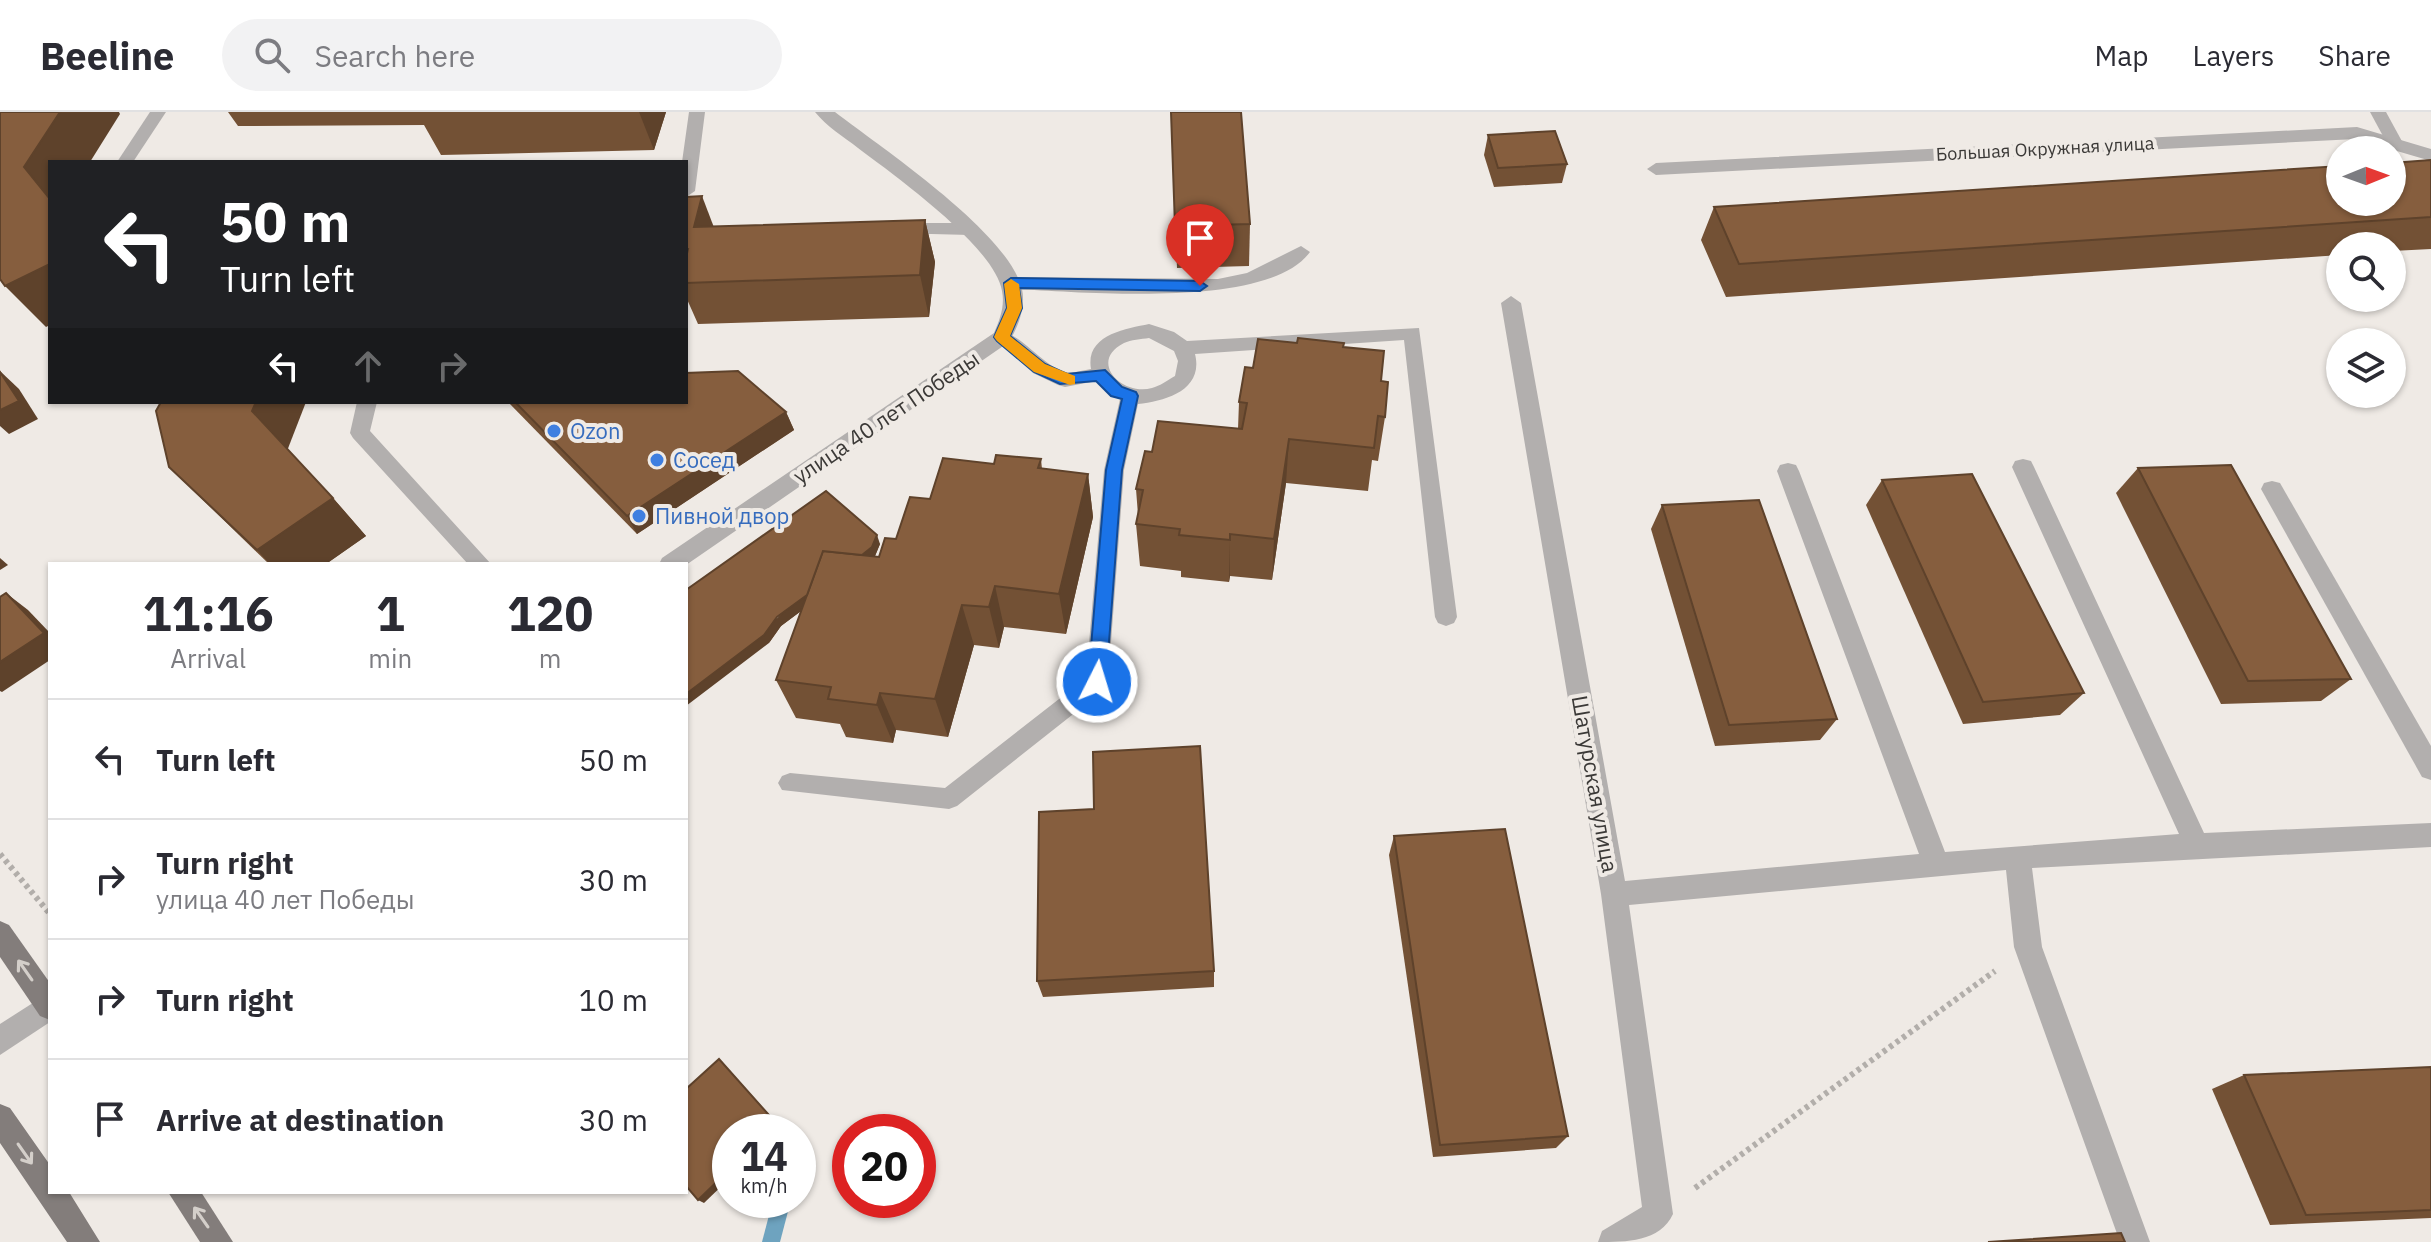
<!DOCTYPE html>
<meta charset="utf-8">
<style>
body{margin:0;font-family:"IBM Plex Sans",sans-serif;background:#f2f2f3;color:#2b2b33;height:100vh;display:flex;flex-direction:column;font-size:30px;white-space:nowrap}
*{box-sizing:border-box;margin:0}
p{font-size:26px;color:#7c7c81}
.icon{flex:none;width:44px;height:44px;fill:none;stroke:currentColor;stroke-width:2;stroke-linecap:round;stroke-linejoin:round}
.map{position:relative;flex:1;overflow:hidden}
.sheet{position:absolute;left:48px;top:450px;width:640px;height:632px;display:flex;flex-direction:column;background:#fff;border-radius:0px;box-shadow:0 2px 6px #0004}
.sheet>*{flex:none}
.banner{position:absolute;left:48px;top:48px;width:640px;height:244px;border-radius:0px;box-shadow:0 2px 6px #0004;background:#202124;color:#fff;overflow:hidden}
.needle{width:52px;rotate:89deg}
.fabs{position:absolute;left:2326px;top:24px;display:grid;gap:16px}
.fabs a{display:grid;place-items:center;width:80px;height:80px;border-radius:50%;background:#fff;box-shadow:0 2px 6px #0004;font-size:40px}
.speed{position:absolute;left:712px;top:1002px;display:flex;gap:16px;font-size:40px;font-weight:700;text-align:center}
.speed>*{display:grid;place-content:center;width:104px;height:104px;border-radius:50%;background:#fff;box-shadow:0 2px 6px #0004;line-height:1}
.speed small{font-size:20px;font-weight:400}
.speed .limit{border:12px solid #d22;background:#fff;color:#111}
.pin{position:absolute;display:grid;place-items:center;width:68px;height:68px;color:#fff;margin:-82px -34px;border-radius:50% 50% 50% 0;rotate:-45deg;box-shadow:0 0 8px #0007}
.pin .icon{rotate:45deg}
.me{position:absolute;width:88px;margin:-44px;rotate:5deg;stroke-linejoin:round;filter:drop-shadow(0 0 6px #0008)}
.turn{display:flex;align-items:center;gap:28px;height:168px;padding:0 40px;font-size:36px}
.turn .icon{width:104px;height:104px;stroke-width:2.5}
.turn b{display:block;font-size:56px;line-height:68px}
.lanes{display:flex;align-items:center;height:76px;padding:0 40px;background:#0003;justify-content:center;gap:40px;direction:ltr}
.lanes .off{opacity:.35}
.eta{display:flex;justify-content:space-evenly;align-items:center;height:136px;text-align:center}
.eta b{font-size:48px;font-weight:800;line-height:56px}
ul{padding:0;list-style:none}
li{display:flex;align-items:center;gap:24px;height:120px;padding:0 40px;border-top:2px solid #e1e1e2}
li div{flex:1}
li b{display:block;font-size:30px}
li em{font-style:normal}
header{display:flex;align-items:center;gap:48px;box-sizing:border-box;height:112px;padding:0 40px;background:#fff;border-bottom:2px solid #e1e1e2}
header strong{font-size:38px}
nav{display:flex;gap:44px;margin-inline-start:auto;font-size:28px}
.search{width:560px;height:72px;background:#f2f2f3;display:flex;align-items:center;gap:20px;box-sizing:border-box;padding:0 28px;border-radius:44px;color:#7c7c81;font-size:30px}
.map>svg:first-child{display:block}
</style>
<header>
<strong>Beeline</strong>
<div class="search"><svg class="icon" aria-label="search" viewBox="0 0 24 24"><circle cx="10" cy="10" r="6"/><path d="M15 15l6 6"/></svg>Search here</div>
<nav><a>Map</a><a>Layers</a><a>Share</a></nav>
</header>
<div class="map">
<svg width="2431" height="1130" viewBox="0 0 2431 1130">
<rect width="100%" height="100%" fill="#efeae5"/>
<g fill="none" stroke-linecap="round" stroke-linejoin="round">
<polygon fill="#6ea3bf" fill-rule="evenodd" points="773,1088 791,1088 780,1130 762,1130"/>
<g stroke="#b2aeaa" stroke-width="6" stroke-dasharray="4 4" stroke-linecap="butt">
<polyline points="0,742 50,802"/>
<polyline points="1695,1076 1995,859"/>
</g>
<g fill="#b2afae" fill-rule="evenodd">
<polygon points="150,0 166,0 133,50 117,50"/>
<polygon points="689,0 705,0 695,79 686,85 686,50 682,50"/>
<polygon points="2370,0 2386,0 2404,33 2402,37 2390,37"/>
<polygon points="899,111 970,111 979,117 970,123 893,121 890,117 893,113"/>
<path d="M1301,134L1310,140C1267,199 1079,179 1011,177L1002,171L1011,165L1218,167L1247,161Z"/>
<path d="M1149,212L1174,220L1187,229L1419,216L1457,505L1454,511L1446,514L1438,511L1435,505L1404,228L1195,242C1204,278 1166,289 1138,292L1124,358L1108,570L1105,577L957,694L949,697L782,678L778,671L782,664L790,661L945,676L1086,566L1104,358L1120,287L1110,284L1096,269L1065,275L1058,273L1033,261L993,225L995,220C1016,214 1042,255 1066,260C1073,262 1083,258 1091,257C1085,223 1125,217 1149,212ZM1149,226L1174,239L1178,249L1175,264C1168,268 1160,274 1152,276C1121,284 1088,249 1124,231C1131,228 1141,227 1149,226Z"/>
<polygon points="357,290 377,290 370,319 491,452 468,452 353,326 350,321"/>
</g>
<g fill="#b2afae" fill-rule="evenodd">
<path d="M815,0H835C883,37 1008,120 1022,177C1026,195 1018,215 1009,230L686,453L659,452L662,446L994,221C1000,207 1005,194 1002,179C995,135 894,63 858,36C844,25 826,14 815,0Z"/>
<polygon points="2357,15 2431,37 2431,49 2356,27 1656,63 1647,57 1656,51"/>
<path d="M1511,184L1521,191L1625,769L1919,742L1777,359L1780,353L1788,351L1796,353L1799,359L1945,740L2179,722L2012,355L2015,349L2023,347L2031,349L2034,355L2204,721L2431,711V735L2032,756L2042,835L2150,1130H2120L2014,835L2006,758L1629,793L1673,1102C1660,1130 1626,1130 1598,1130L1602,1119L1642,1095L1601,782L1501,191Z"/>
<polygon points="2272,369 2280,371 2431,634 2431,668 2422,665 2261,377 2264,371"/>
<polygon points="50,880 50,910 0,943 0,912"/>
</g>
<g fill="#837d7b" fill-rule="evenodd">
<polygon points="0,809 9,813 50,871 50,908 40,904 0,845"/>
<polygon points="0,992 10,996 50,1053 50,1080 69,1080 100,1130 67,1130 0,1031"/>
<polygon points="168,1080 201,1080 233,1130 200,1130"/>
</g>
</g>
<g fill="#735135">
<polygon points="228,0 666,0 654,38 441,43 424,13 238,14"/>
<polygon points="1171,0 1250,112 1249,154 1177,156"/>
<polygon points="1488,23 1567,52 1562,71 1494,75 1484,43"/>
<polygon points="2431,48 2431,137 2392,139 2392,134 2340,134 2340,143 1726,185 1701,128 1714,95"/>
<polygon points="686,85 714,115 925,108 935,150 929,205 698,212 686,185"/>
<polygon points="1344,235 1381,269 1385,305 1378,349 1372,348 1368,379 1286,371 1272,468 1230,464 1229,470 1181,465 1181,459 1140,454 1136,412 1138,403 1136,377 1152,340 1238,317 1239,290"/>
<polygon points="508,290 686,290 786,300 794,318 637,422"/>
<polygon points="287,337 333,386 366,424 326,452 269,452 169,355"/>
<polygon points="1041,347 1042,357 1088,362 1093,405 1066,522 1004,515 999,536 974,533 948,625 896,618 893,631 846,625 840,612 796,606 776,568 801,499 781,514 769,531 826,379 880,432 875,444 879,445 896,427 930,387 994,352"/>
<polygon points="2138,356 2351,567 2321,589 2221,592 2116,381"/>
<polygon points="1882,368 2084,581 2060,603 1963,612 1866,393"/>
<polygon points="1662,393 1837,607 1820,628 1715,634 1651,417"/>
<polygon points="1394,724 1568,1024 1556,1036 1433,1045 1389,743"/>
<polygon points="1214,859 1214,875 1043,885 1037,869"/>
<polygon points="2431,955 2431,1106 2270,1113 2212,977 2244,963"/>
</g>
<g fill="#5e422b">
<polygon points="60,0 119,0 120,2 90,50 50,50 50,87 24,55"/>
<polygon points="639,0 666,0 654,38"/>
<polygon points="702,84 718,126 694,115"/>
<polygon points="925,108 935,150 929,205 920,163"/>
<polygon points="50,152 50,213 46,215 5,174"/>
<polygon points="0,259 19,277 38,307 9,322 0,314"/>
<polygon points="256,290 306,290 287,339 252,299"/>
<polygon points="786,300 794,318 637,422 627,404"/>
<polygon points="1289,327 1286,371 1272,468 1274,427"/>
<polygon points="1088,362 1093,405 1066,522 1059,482"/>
<polygon points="333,386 366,424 326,452 270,452 257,438"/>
<polygon points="1230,422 1230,464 1229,470 1230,428"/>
<polygon points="877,423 880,432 875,444 781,514 769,531 686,594 686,582"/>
<polygon points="0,446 8,453 0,458"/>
<polygon points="995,474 1004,515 999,536 989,495"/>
<polygon points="6,481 28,498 50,521 50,548 2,580 0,579 0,550"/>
<polygon points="962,493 974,533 948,625 935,587"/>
<polygon points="880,581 896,618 893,631 877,593"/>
<polygon points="719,947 782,1017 779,1020 769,1020"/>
<polygon points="730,1057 730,1066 704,1091 698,1088"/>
</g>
<g fill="#865e3e" stroke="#5e422b" stroke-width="2">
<polygon points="0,0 60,0 24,55 50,87 50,152 5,174 0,167"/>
<polygon points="1171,0 1241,0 1250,112 1175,114"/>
<polygon points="1555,19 1567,52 1498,56 1488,23"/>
<polygon points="2431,48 2431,105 1739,152 1714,95 2340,54 2340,90 2392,90 2392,51"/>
<polygon points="702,84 694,115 925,108 920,163 686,171 686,146 688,137 686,137 686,85"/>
<polygon points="1298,226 1344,231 1343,235 1384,239 1381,269 1388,270 1385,305 1378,304 1374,336 1289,327 1274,427 1230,422 1230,428 1179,423 1180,417 1136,412 1143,378 1136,377 1145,339 1152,340 1158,309 1242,317 1247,291 1239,290 1245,255 1253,256 1258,227 1297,231"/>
<polygon points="738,259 786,300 627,404 515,290 686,290 686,261"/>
<polygon points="0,260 19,289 0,298"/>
<polygon points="161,290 256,290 252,299 333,386 257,438 169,355 156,299"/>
<polygon points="996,343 1041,347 1038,356 1088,362 1059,482 995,474 989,495 962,493 935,587 880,581 877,593 828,587 831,575 776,568 823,439 879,445 885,426 896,427 910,385 930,387 943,346 994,352"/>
<polygon points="2231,353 2351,567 2248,569 2138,356"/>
<polygon points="1972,362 2084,581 1983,590 1882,368"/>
<polygon points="826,379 877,423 872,435 862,443 823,439 807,483 777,505 764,523 686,582 686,478"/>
<polygon points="1759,388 1837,607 1729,613 1662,393"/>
<polygon points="6,481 44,521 0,550 0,485"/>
<polygon points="1200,634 1214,859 1037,869 1039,700 1094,697 1093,640"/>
<polygon points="1505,717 1568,1024 1440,1033 1394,724"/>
<polygon points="719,947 777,1012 769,1020 730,1020 730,1057 698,1088 686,1074 686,977"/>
<polygon points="2431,955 2431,1098 2306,1103 2244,963"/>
<polygon points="2121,1121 2125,1130 1988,1130"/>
</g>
<defs><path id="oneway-shaft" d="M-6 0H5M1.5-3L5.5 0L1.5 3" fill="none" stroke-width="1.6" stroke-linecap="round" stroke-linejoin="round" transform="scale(2)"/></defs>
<g stroke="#d4cfca">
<use href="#oneway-shaft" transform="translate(25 858) rotate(-125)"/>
<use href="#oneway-shaft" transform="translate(25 1042) rotate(55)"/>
<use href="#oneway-shaft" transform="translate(201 1105) rotate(-125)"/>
</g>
<polygon fill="#1a73e8" stroke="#114b97" stroke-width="2" points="1011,166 1200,169 1207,174 1200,179 1019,176 1022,196 1010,224 1045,252 1067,262 1105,258 1122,275 1136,280 1138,284 1122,358 1106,570 1104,576 1091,576 1088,570 1106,358 1122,287 1111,284 1096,269 1060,272 1034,260 997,229 994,225 1007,196 1004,171"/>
<polygon fill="#f59e0b" points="1011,167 1019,172 1022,196 1010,224 1045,252 1075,264 1075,272 1070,273 1034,260 997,229 994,225 1007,196 1004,172"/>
<g fill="#3f7fe0" stroke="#efeae5" stroke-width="3">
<circle cx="554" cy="319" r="8"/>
<circle cx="657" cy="348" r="8"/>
<circle cx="639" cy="404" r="8"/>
</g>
<g text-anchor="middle" stroke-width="8" stroke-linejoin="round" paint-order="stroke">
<g font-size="18" fill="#3b3937" stroke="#efeae5">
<text transform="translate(2045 37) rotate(-3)" y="6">Большая Окружная улица</text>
</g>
<g font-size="22" fill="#3b3937" stroke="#efeae5">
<text transform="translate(886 305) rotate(-34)" y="8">улица 40 лет Победы</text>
<text transform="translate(1595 672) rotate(80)" y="8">Шатурская улица</text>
</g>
<g font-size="22" fill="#366cbe" stroke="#efeae5" text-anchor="start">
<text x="570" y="327">Ozon</text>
<text x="673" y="356">Сосед</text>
<text x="655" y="412">Пивной двор</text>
</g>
</g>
</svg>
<div class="fabs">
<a><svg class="needle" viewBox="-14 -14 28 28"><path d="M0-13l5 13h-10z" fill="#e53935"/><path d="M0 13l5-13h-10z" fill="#7c7c81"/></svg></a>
<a><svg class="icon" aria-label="search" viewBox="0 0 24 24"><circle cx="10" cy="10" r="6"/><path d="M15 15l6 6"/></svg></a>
<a><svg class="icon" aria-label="layers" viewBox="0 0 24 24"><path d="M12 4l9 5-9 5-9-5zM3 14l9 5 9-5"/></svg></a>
</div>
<div class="speed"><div>14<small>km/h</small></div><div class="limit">20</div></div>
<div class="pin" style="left:1200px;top:174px;background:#d93025"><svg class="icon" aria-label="arrive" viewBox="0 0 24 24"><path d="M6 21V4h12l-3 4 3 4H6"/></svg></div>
<svg class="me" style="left:1097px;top:570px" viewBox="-20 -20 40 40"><circle r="17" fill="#1a73e8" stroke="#fff" stroke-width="3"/><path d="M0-11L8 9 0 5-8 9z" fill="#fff"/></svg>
<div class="banner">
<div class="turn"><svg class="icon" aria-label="left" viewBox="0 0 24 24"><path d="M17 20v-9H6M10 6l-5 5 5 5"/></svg><div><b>50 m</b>Turn left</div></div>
<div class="lanes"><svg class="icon" aria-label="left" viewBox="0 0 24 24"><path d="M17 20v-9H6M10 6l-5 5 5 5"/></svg><svg class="icon off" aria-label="ahead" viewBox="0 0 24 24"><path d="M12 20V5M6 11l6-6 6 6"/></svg><svg class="icon off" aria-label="right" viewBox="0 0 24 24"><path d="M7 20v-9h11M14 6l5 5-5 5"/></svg></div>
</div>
<section class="sheet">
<div class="eta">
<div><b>11:16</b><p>Arrival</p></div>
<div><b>1</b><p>min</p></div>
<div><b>120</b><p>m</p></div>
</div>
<ul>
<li><svg class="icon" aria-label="left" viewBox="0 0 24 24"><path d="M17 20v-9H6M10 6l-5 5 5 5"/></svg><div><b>Turn left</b></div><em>50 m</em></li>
<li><svg class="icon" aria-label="right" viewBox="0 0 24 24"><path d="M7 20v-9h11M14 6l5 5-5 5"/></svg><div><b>Turn right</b><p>улица 40 лет Победы</p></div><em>30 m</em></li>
<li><svg class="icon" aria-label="right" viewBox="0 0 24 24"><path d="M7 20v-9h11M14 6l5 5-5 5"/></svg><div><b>Turn right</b></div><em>10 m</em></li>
<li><svg class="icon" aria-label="arrive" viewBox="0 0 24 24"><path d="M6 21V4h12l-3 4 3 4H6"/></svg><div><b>Arrive at destination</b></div><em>30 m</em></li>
</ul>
</section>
</div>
